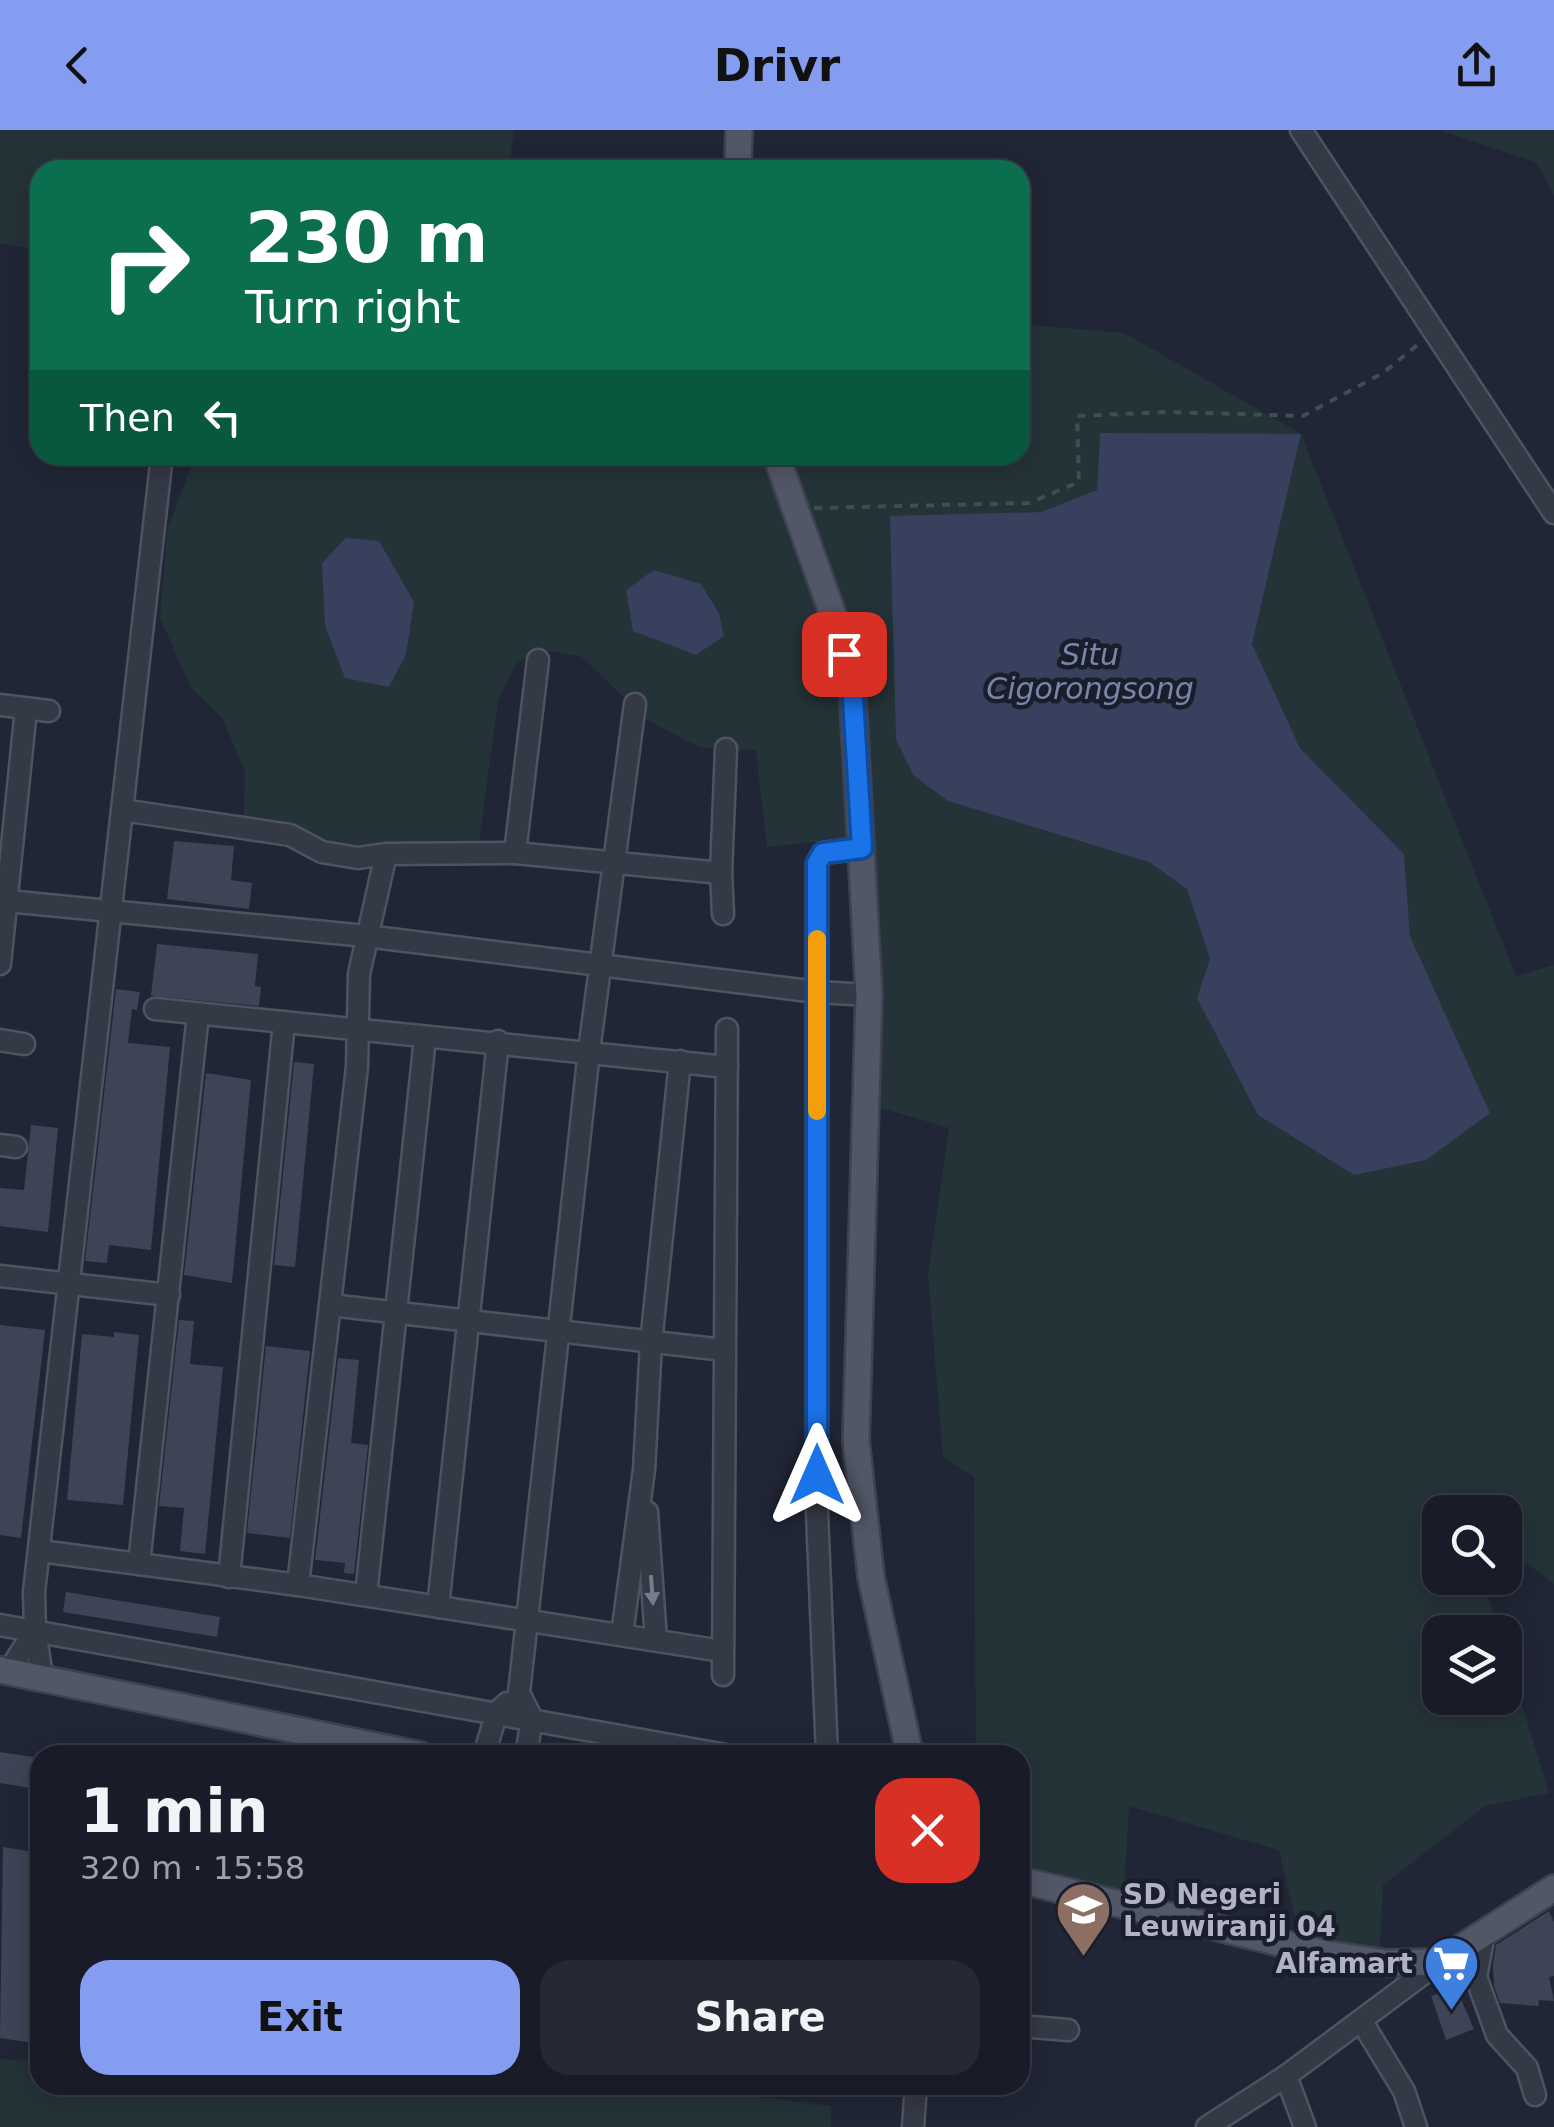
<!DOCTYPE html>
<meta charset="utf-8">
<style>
body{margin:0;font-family:"DejaVu Sans",sans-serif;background:#262934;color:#f1f3f6;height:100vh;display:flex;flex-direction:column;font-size:38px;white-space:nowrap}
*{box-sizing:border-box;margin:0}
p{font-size:32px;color:#9fa1a8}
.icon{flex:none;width:55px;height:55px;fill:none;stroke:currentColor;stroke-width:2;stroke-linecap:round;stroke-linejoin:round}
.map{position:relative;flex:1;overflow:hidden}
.details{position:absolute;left:30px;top:1615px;width:1000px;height:350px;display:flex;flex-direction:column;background:#191c28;border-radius:30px;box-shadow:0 5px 25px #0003,0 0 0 2px #373a45}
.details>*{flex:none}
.hud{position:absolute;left:30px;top:30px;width:1000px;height:305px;border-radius:30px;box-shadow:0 5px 25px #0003,0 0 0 2px #373a45;background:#0b6e4f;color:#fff;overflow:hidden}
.buttons{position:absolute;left:1422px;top:1365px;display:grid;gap:20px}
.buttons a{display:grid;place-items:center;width:100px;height:100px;border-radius:20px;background:#191c28;box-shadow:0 5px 25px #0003,0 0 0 2px #373a45;font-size:50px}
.pin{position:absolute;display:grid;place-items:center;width:85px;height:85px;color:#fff;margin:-42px;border-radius:20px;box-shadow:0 5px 15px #0006}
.me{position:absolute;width:110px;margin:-55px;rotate:0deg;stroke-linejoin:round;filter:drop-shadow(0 0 8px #0008)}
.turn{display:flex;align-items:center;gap:35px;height:210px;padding:0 50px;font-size:45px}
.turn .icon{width:130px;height:130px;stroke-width:2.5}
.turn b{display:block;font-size:70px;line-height:85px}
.then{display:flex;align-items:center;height:95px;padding:0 50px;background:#0003;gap:20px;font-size:38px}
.round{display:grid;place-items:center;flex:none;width:105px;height:105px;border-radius:30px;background:#262934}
.overview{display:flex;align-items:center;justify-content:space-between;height:170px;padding:0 50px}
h1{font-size:60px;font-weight:700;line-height:75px}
.primary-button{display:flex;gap:20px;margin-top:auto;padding:20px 50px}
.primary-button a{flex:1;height:115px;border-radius:30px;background:#859df1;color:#111;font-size:40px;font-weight:700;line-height:115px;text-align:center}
.primary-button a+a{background:#262934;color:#f1f3f6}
header{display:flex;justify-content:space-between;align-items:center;height:130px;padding:0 50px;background:#859df1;color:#111;font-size:45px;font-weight:700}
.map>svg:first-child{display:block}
</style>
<header><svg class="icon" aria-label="back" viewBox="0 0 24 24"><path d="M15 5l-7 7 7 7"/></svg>Drivr<svg class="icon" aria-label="share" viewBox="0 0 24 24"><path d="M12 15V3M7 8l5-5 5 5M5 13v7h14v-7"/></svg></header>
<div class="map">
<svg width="1554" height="1997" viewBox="0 0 1554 1997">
<rect width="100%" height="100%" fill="#212636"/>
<g fill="#243338" fill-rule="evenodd">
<polygon points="0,0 514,0 508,40 40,40 40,120 0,113"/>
<polygon points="1440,0 1554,0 1554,65 1536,32"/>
<path d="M1020,194L1124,203L1301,304L1516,846L1554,835V1454L1527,1433L1505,1444V1382H1440V1448H1497L1484,1454L1499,1502H1440V1568H1505V1521L1549,1663L1485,1676L1383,1755L1380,1819L1299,1806L1279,1720L1129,1676L1124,1762L1020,1737V1625H976L974,1347L943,1327L928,1144L949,998L868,974V706L767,717L756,620L701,618L647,590L582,527L539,519L515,535L498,571L477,727L243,712L245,642L223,589L191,558L160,488L167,401L195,325H1020ZM1100,304H1301L1252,514L1300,618L1404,724L1410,806L1490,983L1210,829L1187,759L1149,732L948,671L890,387L1041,382L1097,360Z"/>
<polygon points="0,1929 40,1932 40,1955 704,1955 705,1960 831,1976 831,1997 0,1997"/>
</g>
<g fill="#37415e">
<polygon points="1100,303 1301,304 1252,514 1300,618 1404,724 1410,806 1490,983 1426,1030 1354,1045 1258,985 1197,868 1210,829 1187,759 1149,732 948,671 913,645 896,609 890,386 1041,382 1097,360"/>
<polygon points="346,408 379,411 414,472 406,524 389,557 345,548 325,495 322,433"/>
<polygon points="654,440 701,454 719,483 724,506 696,525 633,501 626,460"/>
</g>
<g fill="#3d4456">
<polygon points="174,711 234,716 231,750 252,753 249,779 167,769"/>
<polygon points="157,814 258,824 255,856 261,857 259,876 151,866"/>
<polygon points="116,859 140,862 137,880 132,879 128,913 170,917 151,1120 109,1115 107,1133 85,1131"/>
<polygon points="294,932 314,934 295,1137 274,1135"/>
<polygon points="206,943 251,950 232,1153 184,1145"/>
<polygon points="31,995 58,998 48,1102 0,1096 0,1058 24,1060"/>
<polygon points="179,1190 194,1191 190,1234 223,1237 205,1424 180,1421 184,1378 159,1376"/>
<polygon points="0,1195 45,1200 21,1408 0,1405"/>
<polygon points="114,1202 139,1205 123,1375 67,1370 82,1204 114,1207"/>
<polygon points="266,1216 310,1221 290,1408 247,1403"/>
<polygon points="338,1228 359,1230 351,1313 368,1315 354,1444 344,1443 345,1433 315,1430"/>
<polygon points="66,1462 220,1487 217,1507 63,1482"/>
<polygon points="0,1622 40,1628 36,1659 0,1653"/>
<polygon points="3,1717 40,1723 40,1822 34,1856 40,1858 40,1914 0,1908"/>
<polygon points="1549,1781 1554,1792 1554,1846 1549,1847 1554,1871 1539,1870 1538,1876 1500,1873 1494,1856 1493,1834 1496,1815"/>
<polygon points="1456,1858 1474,1899 1446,1910 1431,1866"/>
</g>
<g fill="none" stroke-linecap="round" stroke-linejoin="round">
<defs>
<g id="minor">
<polyline points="1301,0 1554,383"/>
<polyline points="0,575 49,581"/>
<polyline points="122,680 290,705 322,722 358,728 386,724"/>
<polyline points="515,723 538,530"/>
<polyline points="7,771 366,806 817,862 869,865"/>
<polyline points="723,784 721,743 726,619"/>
<polyline points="0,834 26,579"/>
<polyline points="155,879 727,937"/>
<polyline points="0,910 24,914"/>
<polyline points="0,1015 16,1017"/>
<polyline points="0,1146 169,1165"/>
<polyline points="330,1175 724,1220"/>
<polyline points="647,1382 656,1510"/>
<polyline points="40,1421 298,1455 722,1521"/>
<polyline points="139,1434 198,884"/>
<polyline points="229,1447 284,892"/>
<polyline points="298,1455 357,937 359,844 386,724 515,723 721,743"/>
<polyline points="366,1465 425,908"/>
<polyline points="438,1477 498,911"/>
<polyline points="0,1495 726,1625"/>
<polyline points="622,1505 644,1340 651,1213 680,931"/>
<polyline points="9,1541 35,1500"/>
<polyline points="723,1545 727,899"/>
<polyline points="42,1547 35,1500 34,1462 162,325"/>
<polyline points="484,1625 497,1582 507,1573"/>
<polyline points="526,1625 532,1589 519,1563 589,921 635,574"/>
<polyline points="827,1625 817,1382 817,733 823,723 862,718"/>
<polyline points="1484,1805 1476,1847 1497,1905 1527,1938 1535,1965"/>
<polyline points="1362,1892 1404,1961 1416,1997"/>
<polyline points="1020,1896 1068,1900"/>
<polyline points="1286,1946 1305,1997"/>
<polyline points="913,1997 916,1955"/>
<polyline points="1207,1997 1286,1946 1439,1832"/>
</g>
<g id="major">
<polyline points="738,40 739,0"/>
<polyline points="776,325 837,496 852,551 869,865 856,1311 871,1447 910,1625"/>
<polyline points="0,1540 420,1625"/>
<polyline points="1020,1750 1326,1824 1386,1833 1439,1832 1554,1758"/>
</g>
</defs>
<use href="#minor" stroke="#4f5361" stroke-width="25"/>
<use href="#major" stroke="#3e4250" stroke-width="30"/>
<polyline stroke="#404e54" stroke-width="4" stroke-dasharray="8 8" stroke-linecap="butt" points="814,378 1029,373 1079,352 1077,286 1168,282 1303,286 1383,243 1421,212"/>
<use href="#minor" stroke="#343946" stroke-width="20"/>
<use href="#major" stroke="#525767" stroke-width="25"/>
</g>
<defs><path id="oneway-solid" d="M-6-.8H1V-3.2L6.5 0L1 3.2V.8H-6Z" transform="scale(2.5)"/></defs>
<use fill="#787c8b" href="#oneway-solid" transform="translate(652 1460) rotate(86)"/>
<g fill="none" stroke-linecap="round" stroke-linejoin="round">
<defs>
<polyline id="route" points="817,1345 817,733 823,723 862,718 852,551 844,524"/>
</defs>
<use href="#route" stroke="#114b97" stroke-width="25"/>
<use href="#route" stroke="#1a73e8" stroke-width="18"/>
<polyline stroke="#f59e0b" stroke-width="18" points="817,981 817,809"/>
</g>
<defs>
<symbol id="school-pin" viewBox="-11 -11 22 30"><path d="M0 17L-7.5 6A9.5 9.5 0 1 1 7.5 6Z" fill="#8d6e63" stroke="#1a1e2b"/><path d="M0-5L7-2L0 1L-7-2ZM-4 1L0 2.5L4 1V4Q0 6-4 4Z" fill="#fff"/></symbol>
<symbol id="supermarket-pin" viewBox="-11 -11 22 30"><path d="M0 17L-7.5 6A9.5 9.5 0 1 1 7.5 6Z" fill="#3f7fe0" stroke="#1a1e2b"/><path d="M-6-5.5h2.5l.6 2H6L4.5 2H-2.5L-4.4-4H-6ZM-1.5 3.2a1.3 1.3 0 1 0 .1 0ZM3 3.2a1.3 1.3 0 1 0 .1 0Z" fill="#fff"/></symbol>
</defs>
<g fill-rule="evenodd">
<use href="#school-pin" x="1052" y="1748" width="63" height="86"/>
<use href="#supermarket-pin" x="1420" y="1802" width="63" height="86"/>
</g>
<g text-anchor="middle" stroke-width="9" stroke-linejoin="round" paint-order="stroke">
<g font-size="28" font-weight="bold" fill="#afb3c3" stroke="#1a1e2b" text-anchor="start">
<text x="1123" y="1774">SD Negeri<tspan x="1123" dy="32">Leuwiranji 04</tspan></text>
<text x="1413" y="1843" text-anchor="end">Alfamart</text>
</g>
<g font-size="30" font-style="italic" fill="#7886aa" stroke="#1a1e2b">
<text x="1090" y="535">Situ<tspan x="1090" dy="34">Cigorongsong</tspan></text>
</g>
</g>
</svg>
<div class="buttons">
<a><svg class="icon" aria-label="search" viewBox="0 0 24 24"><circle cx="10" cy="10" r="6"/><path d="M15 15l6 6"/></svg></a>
<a><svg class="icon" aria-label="layers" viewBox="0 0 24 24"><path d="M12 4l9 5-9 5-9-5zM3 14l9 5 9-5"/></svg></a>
</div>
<div class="pin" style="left:844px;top:524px;background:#d93025"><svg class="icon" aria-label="arrive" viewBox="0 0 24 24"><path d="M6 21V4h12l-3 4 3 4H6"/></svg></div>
<svg class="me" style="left:817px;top:1345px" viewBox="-20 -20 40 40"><path d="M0-17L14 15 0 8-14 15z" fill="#1a73e8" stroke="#fff" stroke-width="4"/></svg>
<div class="hud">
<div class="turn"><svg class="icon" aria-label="right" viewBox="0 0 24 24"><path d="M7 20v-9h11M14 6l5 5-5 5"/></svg><div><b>230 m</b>Turn right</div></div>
<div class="then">Then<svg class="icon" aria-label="left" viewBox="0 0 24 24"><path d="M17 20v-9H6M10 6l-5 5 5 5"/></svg></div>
</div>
<section class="details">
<div class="overview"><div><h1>1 min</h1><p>320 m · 15:58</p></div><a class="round" style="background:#d93025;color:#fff"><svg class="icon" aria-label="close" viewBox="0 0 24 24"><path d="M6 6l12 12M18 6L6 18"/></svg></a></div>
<div class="primary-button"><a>Exit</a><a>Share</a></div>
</section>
</div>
